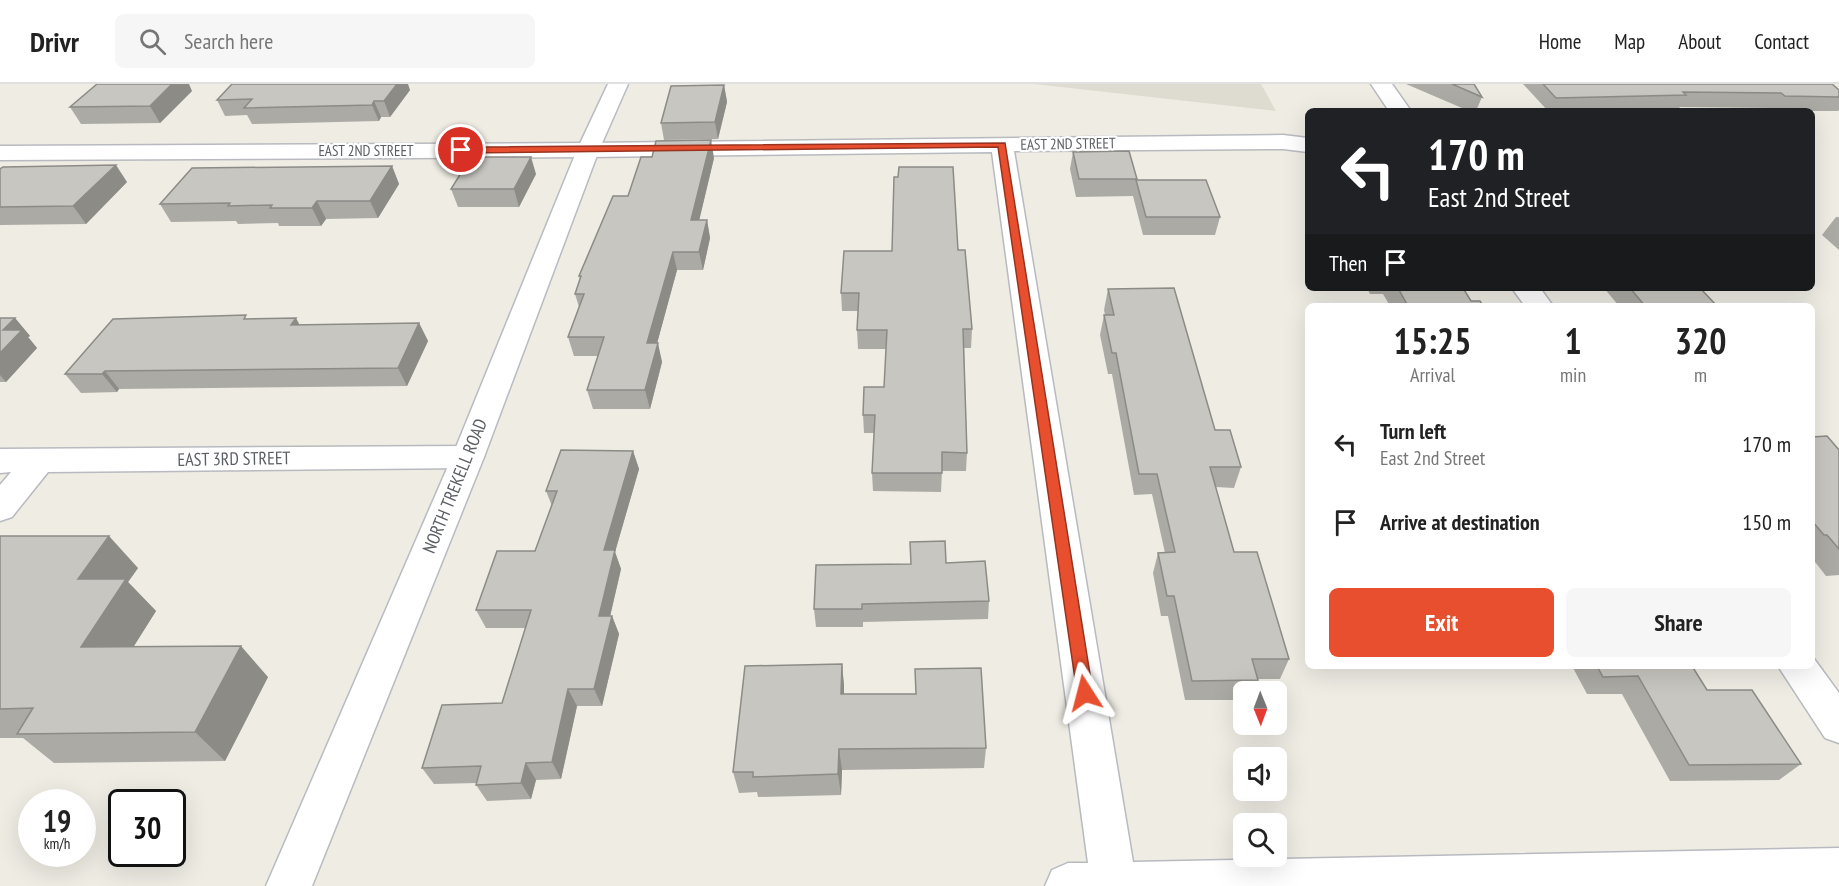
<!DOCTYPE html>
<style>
body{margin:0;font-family:"PT Sans Narrow",sans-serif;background:#f6f6f6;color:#222;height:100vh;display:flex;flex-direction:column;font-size:22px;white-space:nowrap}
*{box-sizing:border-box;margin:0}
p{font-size:20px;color:#767676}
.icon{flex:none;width:33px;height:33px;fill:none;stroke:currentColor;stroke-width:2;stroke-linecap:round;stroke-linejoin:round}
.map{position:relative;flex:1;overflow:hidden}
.side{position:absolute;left:1305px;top:219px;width:510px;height:366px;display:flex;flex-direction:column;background:#fff;border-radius:9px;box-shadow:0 6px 24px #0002}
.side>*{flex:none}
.banner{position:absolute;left:1305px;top:24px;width:510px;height:183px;border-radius:9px;box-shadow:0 6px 24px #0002;background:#202124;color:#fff;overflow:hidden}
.needle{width:39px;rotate:179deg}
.fabs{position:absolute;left:1233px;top:597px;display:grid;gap:12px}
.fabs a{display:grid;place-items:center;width:54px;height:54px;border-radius:9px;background:#fff;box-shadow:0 6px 24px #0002;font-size:30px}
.speed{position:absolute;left:18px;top:705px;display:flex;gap:12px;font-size:30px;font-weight:700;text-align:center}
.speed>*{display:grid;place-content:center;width:78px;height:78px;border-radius:50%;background:#fff;box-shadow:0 6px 24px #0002;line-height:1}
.speed small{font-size:15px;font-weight:400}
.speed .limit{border:3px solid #111;border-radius:9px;background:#fff;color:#111}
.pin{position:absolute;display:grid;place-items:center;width:51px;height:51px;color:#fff;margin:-26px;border:3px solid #fff;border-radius:50%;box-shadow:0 2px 6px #0007}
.me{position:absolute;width:66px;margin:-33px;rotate:351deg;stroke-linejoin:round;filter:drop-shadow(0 0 4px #0008)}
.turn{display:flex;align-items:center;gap:21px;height:126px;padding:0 24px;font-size:27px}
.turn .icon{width:78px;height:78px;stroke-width:2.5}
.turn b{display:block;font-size:42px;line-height:51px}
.then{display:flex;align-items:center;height:57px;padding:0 24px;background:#0003;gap:12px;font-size:22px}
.eta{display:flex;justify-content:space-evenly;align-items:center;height:102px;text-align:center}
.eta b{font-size:36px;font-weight:700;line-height:42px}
.cta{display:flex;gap:12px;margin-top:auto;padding:12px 24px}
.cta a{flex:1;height:69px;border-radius:9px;background:#e84f2f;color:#fff;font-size:24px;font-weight:700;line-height:69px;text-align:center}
.cta a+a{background:#f6f6f6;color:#222}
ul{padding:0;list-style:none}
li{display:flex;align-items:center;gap:18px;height:78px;padding:0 24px}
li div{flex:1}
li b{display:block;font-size:22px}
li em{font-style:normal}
header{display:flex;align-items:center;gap:36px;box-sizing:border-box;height:84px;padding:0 30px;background:#fff;border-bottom:2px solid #e0e0e0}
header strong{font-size:28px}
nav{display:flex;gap:33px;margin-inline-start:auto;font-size:21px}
.search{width:420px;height:54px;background:#f6f6f6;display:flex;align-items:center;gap:15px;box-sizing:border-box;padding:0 21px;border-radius:9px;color:#767676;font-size:22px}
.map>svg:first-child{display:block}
</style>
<header>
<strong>Drivr</strong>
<div class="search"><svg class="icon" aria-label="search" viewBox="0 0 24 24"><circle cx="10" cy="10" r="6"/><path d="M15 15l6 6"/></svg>Search here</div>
<nav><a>Home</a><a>Map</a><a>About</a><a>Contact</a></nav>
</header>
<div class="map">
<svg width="1839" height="802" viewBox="0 0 1839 802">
<rect width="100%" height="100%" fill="#eeece3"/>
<polygon fill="#dedbd1" points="1034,0 1261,0 1276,27"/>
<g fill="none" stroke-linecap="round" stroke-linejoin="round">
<defs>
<g id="minor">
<polygon points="1371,0 1392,0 1411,27 1389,27"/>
<polygon points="1283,51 1308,54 1308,68 1283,65 1014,67 1133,778 1839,764 1839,802 1045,802 1052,786 1068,779 1088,779 992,68 588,73 0,76 0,62 588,59"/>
<polygon points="1512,204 1540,204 1553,222 1525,222"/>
<polygon points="468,362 479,365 484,373 479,381 468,384 48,388 12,433 0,437 0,401 11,388 0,389 0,365"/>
<polygon points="1812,572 1839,609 1839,659 1825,654 1778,582 1812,582"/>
</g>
<polygon id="secondary" points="608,0 628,0 599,66 484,373 312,802 266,802 452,373 577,66"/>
</defs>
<use href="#minor" stroke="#b8babf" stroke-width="3"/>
<use href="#secondary" stroke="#b8bbc1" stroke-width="3"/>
<use href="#minor" fill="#fff" fill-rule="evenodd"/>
<use href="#secondary" fill="#fff" fill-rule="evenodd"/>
</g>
<g fill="#acaaa5">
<polygon points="1406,0 1474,0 1482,13 1476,27 1469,27"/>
<polygon points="1523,0 1832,0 1839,6 1839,26 1838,27 1775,27 1772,24 1680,23 1678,25 1548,27"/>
<polygon points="724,1 727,18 718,55 664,56 661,39"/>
<polygon points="410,6 390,33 381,33 379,37 252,40 247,31 225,32 217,16"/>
<polygon points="192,7 160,39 81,40 70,23"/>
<polygon points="1073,68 1137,95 1137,96 1220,133 1215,151 1143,151 1133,112 1076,113 1070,85"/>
<polygon points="652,73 714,74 699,136 707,136 710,154 703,186 677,186 657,259 662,278 650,325 593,325 587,306 598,272 574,272 568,253 579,223 575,210 580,195 579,192"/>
<polygon points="1308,76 1308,93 1305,87"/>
<polygon points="392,82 399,100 378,134 326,135 321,142 279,142 278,139 238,140 236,137 171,138 160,120"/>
<polygon points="0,85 127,98 86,140 0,141"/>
<polygon points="536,90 519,123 458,123 451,105"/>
<polygon points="1836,133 1839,133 1839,166 1822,151"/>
<polygon points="958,166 972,245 971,264 964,264 967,369 966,387 942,387 941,408 873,407 872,389 874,349 864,349 863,331 884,303 886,265 858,265 857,246 858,227 842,227 841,209"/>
<polygon points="1367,204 1463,204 1471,217 1483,222 1390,222 1383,210 1370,210"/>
<polygon points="1604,204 1700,204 1717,222 1619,222"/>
<polygon points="1108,205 1215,346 1241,383 1234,404 1216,403 1234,468 1289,575 1280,595 1258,595 1258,596 1253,608 1244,608 1244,616 1185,616 1168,532 1161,532 1153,489 1158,469 1165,469 1152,410 1134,411 1112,290 1108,290 1100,251 1104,231 1105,231 1104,226"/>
<polygon points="0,234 15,234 30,252 28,253 37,264 6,298 0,298"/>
<polygon points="248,235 300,241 419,239 428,257 407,302 119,305 117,308 81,309 65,290"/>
<polygon points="1812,353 1839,366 1839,491 1826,492 1812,474"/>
<polygon points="633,367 639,385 615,468 621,485 610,532 612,532 619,550 602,622 577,622 561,695 536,696 531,715 487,717 476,701 477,699 434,700 422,684 502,619 525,544 486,544 476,526 535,467 552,422 546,407"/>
<polygon points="0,452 138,484 128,498 156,527 133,563 268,593 225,677 54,679 23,654 0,654"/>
<polygon points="946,479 989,517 988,535 863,538 863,543 816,543 814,525 911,480"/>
<polygon points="842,580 844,602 844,610 986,664 984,684 842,686 841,711 758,713 757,708 739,709 733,688"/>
<polygon points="1572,582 1692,582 1707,606 1801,680 1779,696 1670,697 1622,610 1587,610"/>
</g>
<g fill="#8c8b86">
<polygon points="172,0 189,0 192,7 160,39 150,22"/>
<polygon points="397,0 408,0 410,6 390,33 384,17"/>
<polygon points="724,1 727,18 718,55 715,38"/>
<polygon points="374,17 381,33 379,37 372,21"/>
<polygon points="711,56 714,74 695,154 691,136"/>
<polygon points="531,73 536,90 519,123 514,105"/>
<polygon points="116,81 127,98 86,140 73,122"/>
<polygon points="392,82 399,100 378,134 370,117"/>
<polygon points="317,117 326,135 321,142 312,124"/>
<polygon points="707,136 710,154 703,186 699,168"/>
<polygon points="673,168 677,186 652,278 647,259"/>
<polygon points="15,234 30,252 28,253 37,264 6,298 0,291 0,269 3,246"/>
<polygon points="296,234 306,253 291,241"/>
<polygon points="419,239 428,257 407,302 398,284"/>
<polygon points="658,259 662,278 650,325 645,306"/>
<polygon points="105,287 119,305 117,308 102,290"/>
<polygon points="633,367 639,385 615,468 621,485 606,550 599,532 604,466"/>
<polygon points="109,452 138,484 128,498 156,527 114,594 81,563 78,495"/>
<polygon points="612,532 619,550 602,622 594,605"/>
<polygon points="241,562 268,593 225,677 195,648"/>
<polygon points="842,580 844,602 844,632 841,610"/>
<polygon points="568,605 577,622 561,695 552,678"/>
<polygon points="839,665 842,686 841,711 838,690"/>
<polygon points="526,679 536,696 531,715 521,699"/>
</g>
<g fill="#c8c6c0" stroke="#8c8b86" stroke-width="1.5">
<polygon points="97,0 172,0 150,22 70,23"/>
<polygon points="232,0 397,0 384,17 374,17 372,21 244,24 252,15 217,16"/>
<polygon points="1452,0 1474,0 1482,13"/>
<polygon points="1543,0 1832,0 1839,6 1839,13 1785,12 1781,9 1683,8 1686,11 1556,14"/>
<polygon points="724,1 715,38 661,39 671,2"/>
<polygon points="711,56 691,136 707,136 699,168 673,168 647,259 658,259 645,306 587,306 604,253 568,253 584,210 575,210 581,192 579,192 613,112 628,112 641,73 652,73 656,57"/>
<polygon points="1129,67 1137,95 1079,95 1073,68"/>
<polygon points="471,73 531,73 514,105 451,105"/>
<polygon points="116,81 73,122 0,123 0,85 3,83"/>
<polygon points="392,82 370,117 317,117 312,124 270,124 272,121 228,122 230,119 160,120 192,84"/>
<polygon points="899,83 953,83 958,166 965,166 972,245 963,245 967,369 942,368 942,389 872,389 875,331 863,331 864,303 884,303 887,246 857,246 859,209 841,209 844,167 892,167 894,93 898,93"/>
<polygon points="1136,96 1206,96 1220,133 1146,133"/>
<polygon points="1174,204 1215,346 1230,346 1241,383 1210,383 1234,468 1257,468 1289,575 1252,575 1258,596 1192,597 1174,512 1167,512 1158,469 1175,468 1157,390 1139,390 1116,269 1112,269 1104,231 1114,231 1108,205"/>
<polygon points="1398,204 1463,204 1471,217 1480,217 1483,222 1408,222"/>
<polygon points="1630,204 1700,204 1717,222 1645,222"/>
<polygon points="246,231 244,235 296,234 291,241 419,239 398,284 105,287 102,290 65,290 113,235"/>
<polygon points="0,234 15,234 3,246 22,246 0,269"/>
<polygon points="1827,352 1839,366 1839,465 1827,451 1824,451 1812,437 1812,353"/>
<polygon points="561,366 633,367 604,466 615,466 599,532 612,532 594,605 568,605 552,678 526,679 521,699 476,701 481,682 422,684 442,621 502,619 531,526 476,526 497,467 535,467 557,407 546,407"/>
<polygon points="0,452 109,452 78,495 126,495 81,563 241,562 195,648 17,650 33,624 0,625"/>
<polygon points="945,457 946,479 985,477 989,517 862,520 862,525 814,525 816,481 911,480 910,458"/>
<polygon points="842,580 841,610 916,610 915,585 981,584 986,664 839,665 838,690 753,693 753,688 733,688 745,582"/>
<polygon points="1597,582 1692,582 1707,606 1752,606 1801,680 1689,681 1638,592 1603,593"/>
</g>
<polygon fill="#e84f2f" stroke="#97331f" stroke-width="1.5" points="1005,59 1093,609 1091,614 1085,616 1080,614 1077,609 998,63 461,69 456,66 461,63"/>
<g text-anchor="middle" stroke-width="4.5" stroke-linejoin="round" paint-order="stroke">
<g font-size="15" fill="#5b5e63" stroke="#fff">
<text transform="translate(1068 60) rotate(-1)" y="5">EAST 2ND STREET</text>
<text x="366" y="72">EAST 2ND STREET</text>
</g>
<g font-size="18" fill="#5b5e63" stroke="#fff">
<text transform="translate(234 375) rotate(-1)" y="6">EAST 3RD STREET</text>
<text transform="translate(455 402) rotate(-68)" y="6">NORTH TREKELL ROAD</text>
</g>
</g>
</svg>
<div class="fabs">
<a><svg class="needle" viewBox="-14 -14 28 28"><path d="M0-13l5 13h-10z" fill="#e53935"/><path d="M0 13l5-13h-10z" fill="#767676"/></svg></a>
<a><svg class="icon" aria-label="sound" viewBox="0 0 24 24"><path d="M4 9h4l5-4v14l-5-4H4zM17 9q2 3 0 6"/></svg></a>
<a><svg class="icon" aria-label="search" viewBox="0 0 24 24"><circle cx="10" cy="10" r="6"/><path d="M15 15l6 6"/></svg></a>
</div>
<div class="speed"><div>19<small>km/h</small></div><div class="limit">30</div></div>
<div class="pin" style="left:461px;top:66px;background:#d93025"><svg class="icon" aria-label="arrive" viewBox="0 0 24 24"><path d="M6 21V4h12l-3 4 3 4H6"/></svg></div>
<svg class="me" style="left:1085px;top:609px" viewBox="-20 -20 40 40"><path d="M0-17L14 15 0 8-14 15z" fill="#e84f2f" stroke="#fff" stroke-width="4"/></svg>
<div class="banner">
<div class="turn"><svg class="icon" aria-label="left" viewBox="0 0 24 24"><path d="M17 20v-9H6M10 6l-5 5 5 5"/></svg><div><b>170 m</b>East 2nd Street</div></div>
<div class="then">Then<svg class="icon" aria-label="arrive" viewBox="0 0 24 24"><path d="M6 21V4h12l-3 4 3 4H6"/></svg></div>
</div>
<section class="side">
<div class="eta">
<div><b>15:25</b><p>Arrival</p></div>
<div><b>1</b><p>min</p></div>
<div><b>320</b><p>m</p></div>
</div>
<ul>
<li><svg class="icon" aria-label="left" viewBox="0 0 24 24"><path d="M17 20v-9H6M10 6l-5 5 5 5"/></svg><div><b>Turn left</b><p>East 2nd Street</p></div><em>170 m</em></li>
<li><svg class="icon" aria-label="arrive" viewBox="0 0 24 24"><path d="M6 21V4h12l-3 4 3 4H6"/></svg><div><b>Arrive at destination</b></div><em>150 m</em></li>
</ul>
<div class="cta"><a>Exit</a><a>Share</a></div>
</section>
</div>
